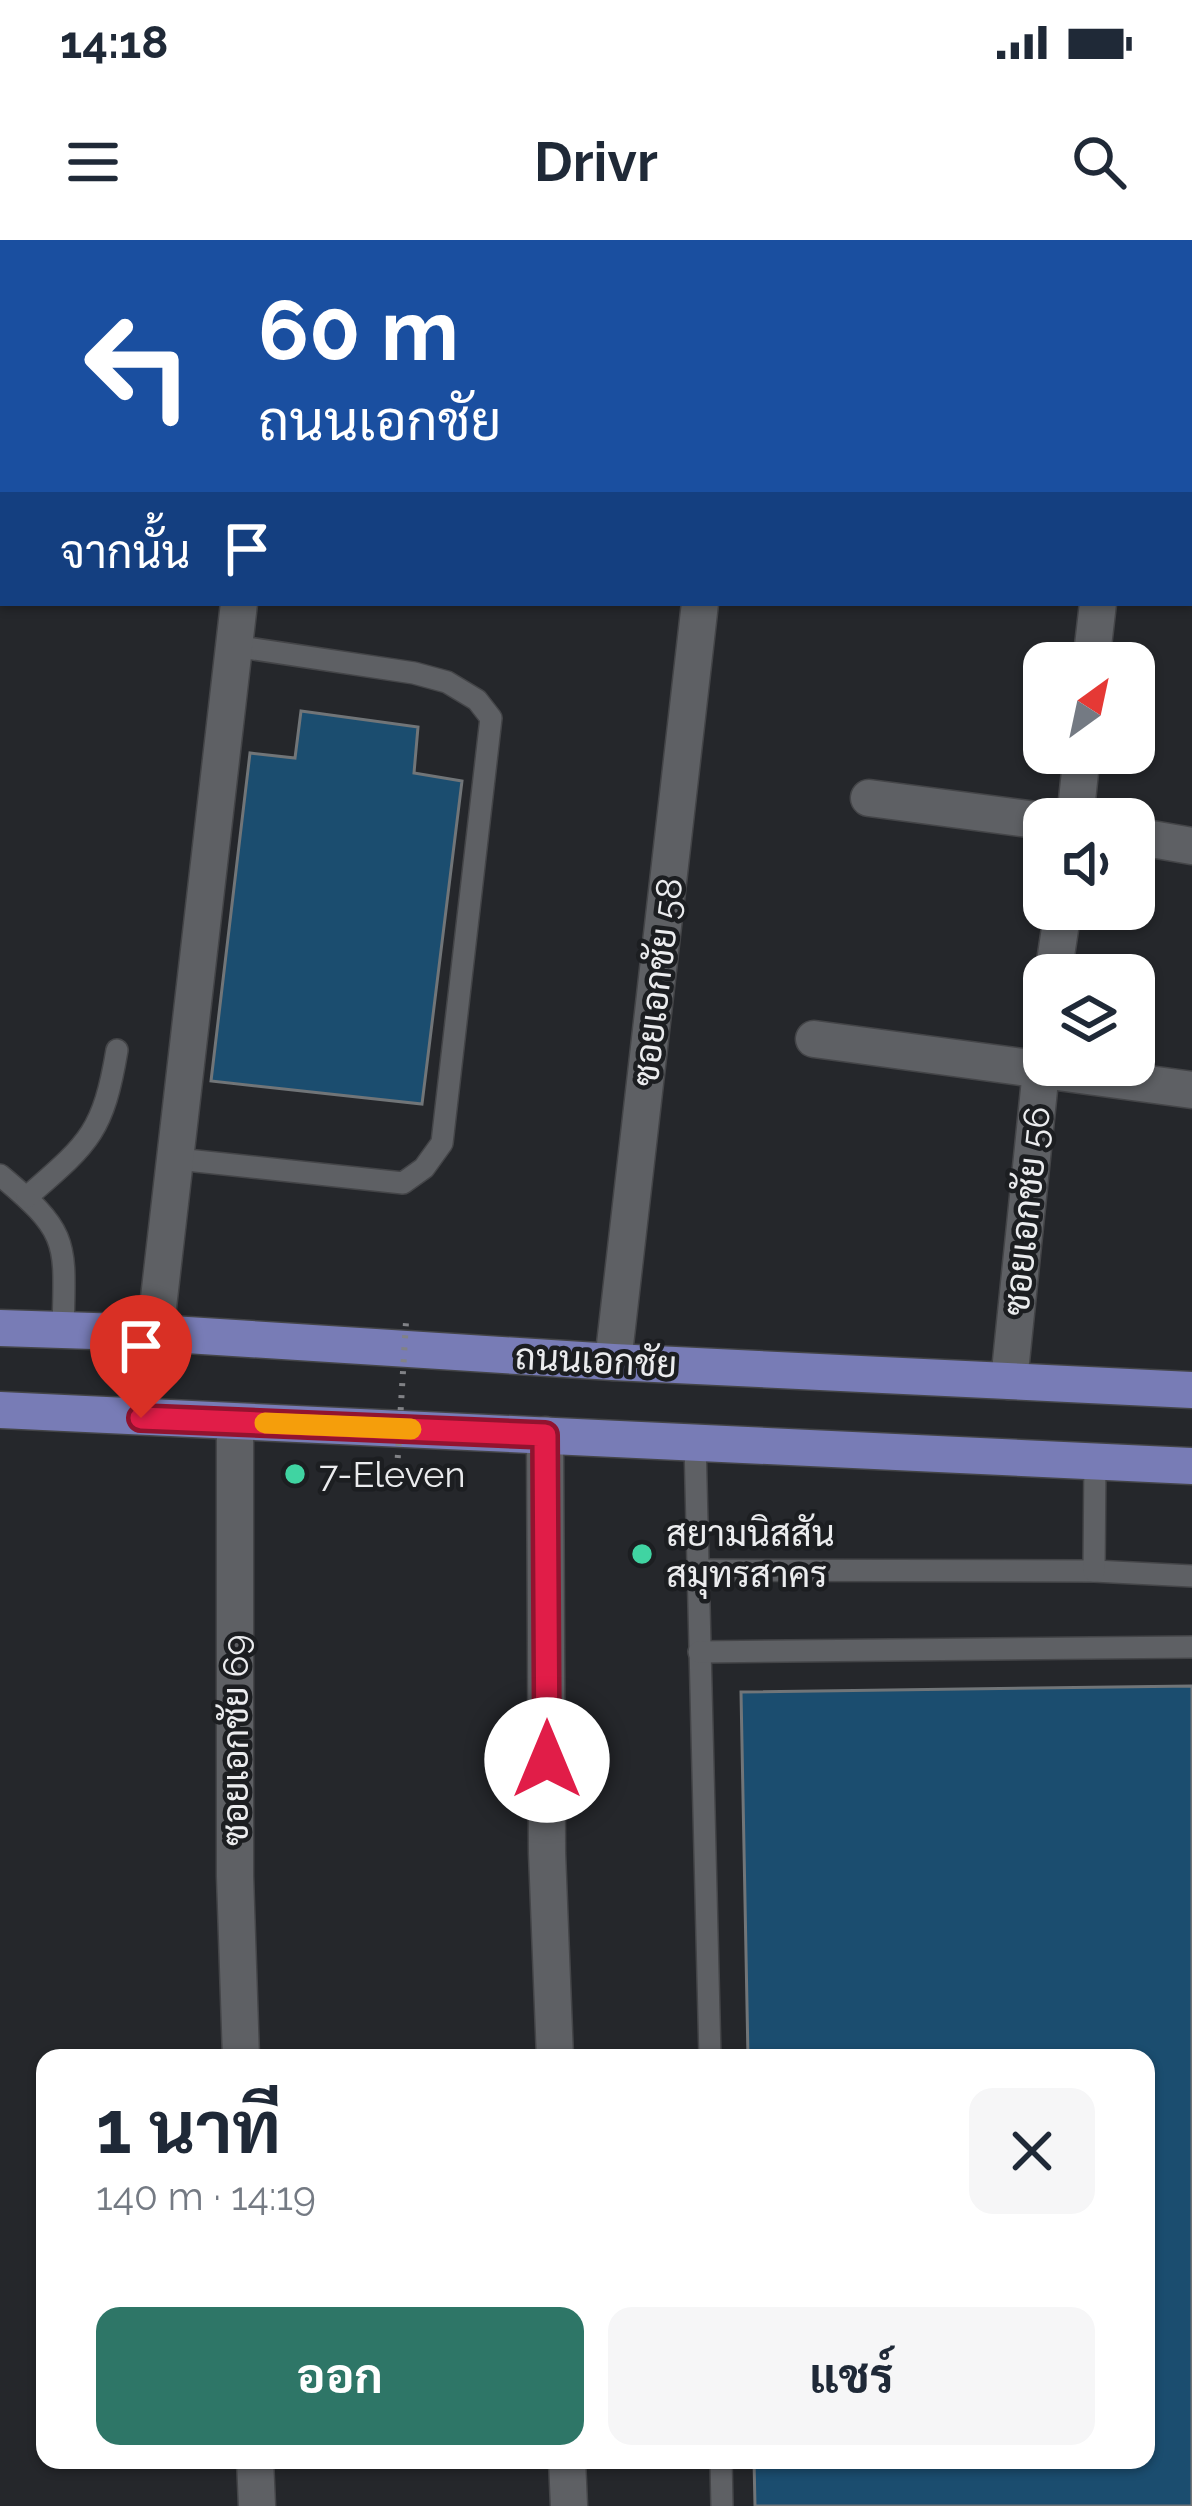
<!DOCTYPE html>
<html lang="th">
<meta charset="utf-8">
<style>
body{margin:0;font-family:Raleway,Sarabun,sans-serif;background:#f6f6f7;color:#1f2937;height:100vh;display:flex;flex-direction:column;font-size:45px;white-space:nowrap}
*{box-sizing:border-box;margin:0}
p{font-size:39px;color:#747a83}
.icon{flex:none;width:66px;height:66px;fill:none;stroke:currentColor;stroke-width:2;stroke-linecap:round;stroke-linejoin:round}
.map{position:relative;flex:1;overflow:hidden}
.side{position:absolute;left:36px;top:1809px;width:1119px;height:420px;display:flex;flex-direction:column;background:#fff;border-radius:24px;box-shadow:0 3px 9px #0004}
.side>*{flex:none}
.guide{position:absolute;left:0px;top:0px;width:1194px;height:366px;box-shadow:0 3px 9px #0004;background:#1a4fa0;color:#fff;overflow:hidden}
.needle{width:78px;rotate:33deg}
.fabs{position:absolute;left:1023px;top:402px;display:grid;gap:24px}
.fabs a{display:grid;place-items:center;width:132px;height:132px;border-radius:24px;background:#fff;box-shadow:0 3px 9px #0004;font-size:60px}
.pin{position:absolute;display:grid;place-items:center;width:102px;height:102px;color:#fff;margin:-123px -51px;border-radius:50% 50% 50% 0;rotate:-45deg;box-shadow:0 0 12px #0007}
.pin .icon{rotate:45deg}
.me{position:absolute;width:132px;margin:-66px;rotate:0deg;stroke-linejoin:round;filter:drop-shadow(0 0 9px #0008)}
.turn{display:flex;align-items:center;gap:42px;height:252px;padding:0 60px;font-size:54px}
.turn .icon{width:156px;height:156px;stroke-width:2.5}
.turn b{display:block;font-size:84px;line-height:102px}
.then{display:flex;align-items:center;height:114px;padding:0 60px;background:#0003;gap:24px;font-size:45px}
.round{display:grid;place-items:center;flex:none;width:126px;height:126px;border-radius:24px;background:#f6f6f7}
.headline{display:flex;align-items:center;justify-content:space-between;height:204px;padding:0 60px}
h1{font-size:72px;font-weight:700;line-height:90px}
.button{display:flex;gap:24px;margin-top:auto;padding:24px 60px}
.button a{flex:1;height:138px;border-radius:24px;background:#2e7667;color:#fff;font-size:48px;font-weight:700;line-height:138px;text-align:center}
.button a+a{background:#f6f6f7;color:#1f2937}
.status{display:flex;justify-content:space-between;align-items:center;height:84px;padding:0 60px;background:#fff;direction:ltr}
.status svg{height:33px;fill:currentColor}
header{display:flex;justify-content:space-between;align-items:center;height:156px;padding:0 60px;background:#fff;font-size:54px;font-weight:700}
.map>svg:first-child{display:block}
</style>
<div class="status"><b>14:18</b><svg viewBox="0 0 49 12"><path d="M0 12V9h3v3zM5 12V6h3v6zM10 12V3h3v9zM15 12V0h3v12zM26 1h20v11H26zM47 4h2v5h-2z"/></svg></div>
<header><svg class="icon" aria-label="menu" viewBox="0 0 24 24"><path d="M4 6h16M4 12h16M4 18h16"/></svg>Drivr<svg class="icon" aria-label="search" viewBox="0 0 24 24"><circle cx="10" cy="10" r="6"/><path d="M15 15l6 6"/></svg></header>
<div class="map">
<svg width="1192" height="2266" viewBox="0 0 1192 2266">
<rect width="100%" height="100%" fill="#25272b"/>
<g fill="#1b4d6f" stroke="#717578" stroke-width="3">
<polygon points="301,471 418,487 414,533 462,541 422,864 211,841 250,513 295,518"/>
<polygon points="1192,1446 1192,2266 755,2266 754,2220 1146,2220 1146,1818 748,1818 741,1452"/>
</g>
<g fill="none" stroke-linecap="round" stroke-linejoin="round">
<defs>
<g id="lane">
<polyline points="177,919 403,943 424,928 442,903 491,478 477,460 447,442 414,433 234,406"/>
<path d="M0,935C71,994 65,1002 63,1090"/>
<path d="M27,957C89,903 103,893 117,810"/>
<polyline points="695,1202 710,1818"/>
<polyline points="699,1330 1094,1331 1192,1336"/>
<polyline points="1094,1331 1095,1220"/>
<polyline points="699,1412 1192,1407"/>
<polyline points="721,2220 722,2266"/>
</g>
<g id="street">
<polyline points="279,3 280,0"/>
<polyline points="742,3 742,0"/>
<polyline points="1143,3 1144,0"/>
<polyline points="1191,79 1192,79"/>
<polyline points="1191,342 1192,343"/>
<polyline points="1091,423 1098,363"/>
<polyline points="869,558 1044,581"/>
<polyline points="1075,579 1082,513"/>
<polyline points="1134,596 1192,606"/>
<polyline points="1053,735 1063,669"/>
<polyline points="814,799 1192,850"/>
<polyline points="155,1093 239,363"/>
<polyline points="613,1122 700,363"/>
<polyline points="1009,1141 1044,801"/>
<polyline points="235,1182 235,1636 241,1818"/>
<polyline points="545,1195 547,1613 555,1818"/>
<polyline points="255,2220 257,2266"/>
<polyline points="567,2220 569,2266"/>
</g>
<g id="primary">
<polyline points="0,1088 155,1093 613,1122 1192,1150"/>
<polyline points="0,1170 1192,1226"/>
</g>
</defs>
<use href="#lane" stroke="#444548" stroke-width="24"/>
<use href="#street" stroke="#444548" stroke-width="39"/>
<use href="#primary" stroke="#444548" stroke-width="39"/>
<use href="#lane" stroke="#5e6064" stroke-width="21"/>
<use href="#street" stroke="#5e6064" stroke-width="36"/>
<use href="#primary" stroke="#787cb6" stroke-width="36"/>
<polyline stroke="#818286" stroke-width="6" stroke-dasharray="3 9" stroke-linecap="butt" points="397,1230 406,1082"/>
</g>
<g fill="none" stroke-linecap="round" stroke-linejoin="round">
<defs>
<polyline id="route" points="141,1178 545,1195 547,1520"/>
</defs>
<use href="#route" stroke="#92132f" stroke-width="30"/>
<use href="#route" stroke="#e11d48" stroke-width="21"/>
<polyline stroke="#f59e0b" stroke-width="21" points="265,1183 411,1189"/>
</g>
<g fill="#40d4a2" stroke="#1c1e21" stroke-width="4.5">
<circle cx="295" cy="1234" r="12"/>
<circle cx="642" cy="1314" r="12"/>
</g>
<g text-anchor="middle" stroke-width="9" stroke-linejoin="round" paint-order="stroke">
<g font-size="36" fill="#ebecee" stroke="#1c1e21">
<text transform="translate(657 742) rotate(-83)" y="13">ซอยเอกชัย 58</text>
<text transform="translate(1026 971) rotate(-84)" y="13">ซอยเอกชัย 56</text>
<text transform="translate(596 1120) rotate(3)" y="13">ถนนเอกชัย</text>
<text transform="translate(235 1500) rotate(-90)" y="13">ซอยเอกชัย 69</text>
</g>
<g font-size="36" fill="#ebecee" stroke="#1c1e21" text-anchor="start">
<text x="319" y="1247">7-Eleven</text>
<text x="666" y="1306">สยามนิสสัน<tspan x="666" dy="41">สมุทรสาคร</tspan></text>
</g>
</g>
</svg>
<div class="fabs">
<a><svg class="needle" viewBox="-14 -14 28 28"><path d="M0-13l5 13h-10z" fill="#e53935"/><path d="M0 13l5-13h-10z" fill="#747a83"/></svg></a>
<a><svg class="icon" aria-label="sound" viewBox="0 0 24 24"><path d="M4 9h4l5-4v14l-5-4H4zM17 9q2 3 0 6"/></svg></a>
<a><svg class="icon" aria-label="layers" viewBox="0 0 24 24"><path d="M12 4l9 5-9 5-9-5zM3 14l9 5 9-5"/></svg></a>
</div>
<div class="pin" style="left:141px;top:1178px;background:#d93025"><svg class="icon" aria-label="arrive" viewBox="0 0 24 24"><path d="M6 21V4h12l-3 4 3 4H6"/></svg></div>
<svg class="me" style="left:547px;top:1520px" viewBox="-20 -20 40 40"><circle r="19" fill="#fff"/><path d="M0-13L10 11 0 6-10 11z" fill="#e11d48"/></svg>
<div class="guide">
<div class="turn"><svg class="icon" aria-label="left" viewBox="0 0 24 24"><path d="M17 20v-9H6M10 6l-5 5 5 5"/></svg><div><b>60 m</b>ถนนเอกชัย</div></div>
<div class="then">จากนั้น<svg class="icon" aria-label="arrive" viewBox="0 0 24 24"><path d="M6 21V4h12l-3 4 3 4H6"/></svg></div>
</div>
<section class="side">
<div class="headline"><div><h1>1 นาที</h1><p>140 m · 14:19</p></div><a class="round"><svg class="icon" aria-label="close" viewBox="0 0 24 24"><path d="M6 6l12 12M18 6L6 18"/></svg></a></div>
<div class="button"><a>ออก</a><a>แชร์</a></div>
</section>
</div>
